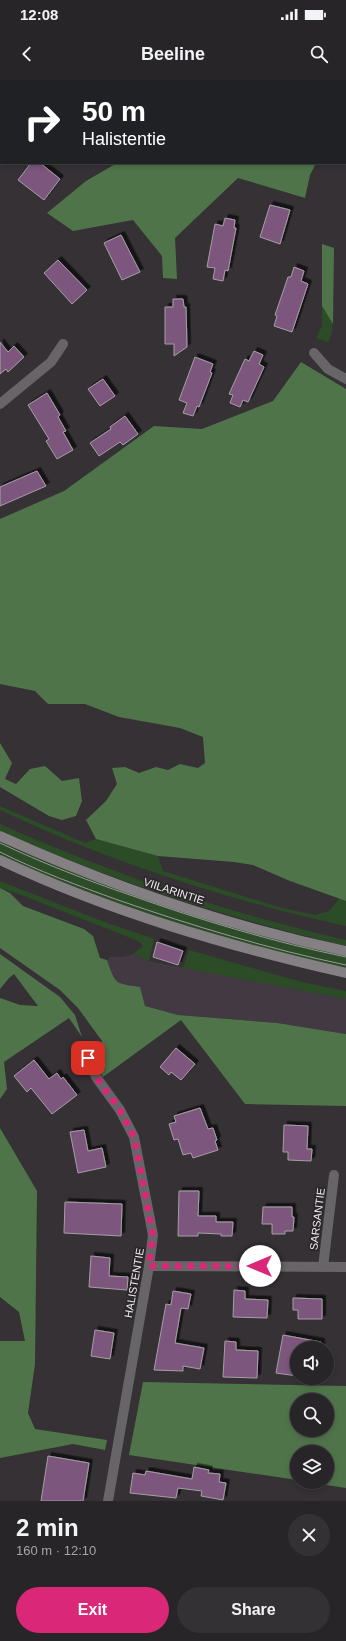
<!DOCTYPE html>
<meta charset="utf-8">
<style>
body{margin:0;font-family:Helvetica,sans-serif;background:#343134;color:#f1f3f6;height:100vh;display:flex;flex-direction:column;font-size:15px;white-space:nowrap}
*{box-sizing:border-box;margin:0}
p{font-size:13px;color:#a5a5a8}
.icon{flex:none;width:22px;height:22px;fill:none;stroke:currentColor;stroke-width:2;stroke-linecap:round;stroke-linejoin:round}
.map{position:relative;height:1421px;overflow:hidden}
.drawer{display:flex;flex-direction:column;background:#282528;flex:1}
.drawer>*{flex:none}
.banner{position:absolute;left:0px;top:0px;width:346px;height:84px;box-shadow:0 2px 6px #0003,0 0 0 1px #444245;background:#202124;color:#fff;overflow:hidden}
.controls{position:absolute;left:290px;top:1261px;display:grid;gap:8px}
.controls a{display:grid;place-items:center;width:44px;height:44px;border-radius:50%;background:#282528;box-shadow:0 2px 6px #0003,0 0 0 1px #444245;font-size:20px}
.pin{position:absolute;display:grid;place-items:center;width:34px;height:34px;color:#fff;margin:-17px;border-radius:8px;box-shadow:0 2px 6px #0006}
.me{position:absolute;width:44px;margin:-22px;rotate:270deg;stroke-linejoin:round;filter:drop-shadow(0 0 3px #0008)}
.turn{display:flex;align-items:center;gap:14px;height:84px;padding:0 16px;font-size:18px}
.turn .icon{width:52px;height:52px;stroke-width:2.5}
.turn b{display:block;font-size:28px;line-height:34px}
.round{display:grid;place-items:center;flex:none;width:42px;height:42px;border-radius:21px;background:#343134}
.summary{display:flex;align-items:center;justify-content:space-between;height:68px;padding:0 16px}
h1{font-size:24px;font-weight:700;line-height:30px}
.button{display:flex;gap:8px;margin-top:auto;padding:8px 16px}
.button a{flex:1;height:46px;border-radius:24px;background:#db2777;color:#fff;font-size:16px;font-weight:700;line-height:46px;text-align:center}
.button a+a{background:#343134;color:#f1f3f6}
.status{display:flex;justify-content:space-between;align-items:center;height:28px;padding:0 20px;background:#282528;direction:ltr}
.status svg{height:11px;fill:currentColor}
header{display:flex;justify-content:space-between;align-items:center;height:52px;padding:0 16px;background:#282528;font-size:18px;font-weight:700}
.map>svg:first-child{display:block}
</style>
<div class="status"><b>12:08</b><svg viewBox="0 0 49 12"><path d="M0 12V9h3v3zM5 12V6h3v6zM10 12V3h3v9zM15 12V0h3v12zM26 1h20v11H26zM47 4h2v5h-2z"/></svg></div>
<header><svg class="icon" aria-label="back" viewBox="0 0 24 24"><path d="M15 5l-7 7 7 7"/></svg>Beeline<svg class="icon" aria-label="search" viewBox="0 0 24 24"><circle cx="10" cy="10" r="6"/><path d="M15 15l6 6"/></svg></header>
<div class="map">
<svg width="346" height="1421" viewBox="0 0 346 1421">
<defs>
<filter id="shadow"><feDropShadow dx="3.5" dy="-3.5" stdDeviation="0" flood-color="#0009"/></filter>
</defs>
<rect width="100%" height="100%" fill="#353135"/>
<polygon fill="#423942" points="133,874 149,881 346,919 346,954 277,943 178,935 145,926 140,907 119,904 114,901 107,880 110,877 123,877"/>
<g fill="#2c4c27">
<path d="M322,226C332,241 337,245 328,262L316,258L322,246Z"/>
<path d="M0,726L85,763L96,759L158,776L163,791L282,828L315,835L329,831L339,819L346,821V846C227,820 110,782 0,730Z"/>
<path d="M0,744C112,794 227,833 346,860V866C225,837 114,802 0,751Z"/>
<polygon points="0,762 96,801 346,875 346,890 236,862 115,823 0,777"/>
<polygon points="0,801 102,841 154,859 149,881 133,874 142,867 142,864 138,861 19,814 0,808"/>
<polygon points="189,870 302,902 346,911 346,919 183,888"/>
</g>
<g fill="#4f744a" fill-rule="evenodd">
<polygon points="281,0 346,0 346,44 345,45 345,1 278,1"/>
<polygon points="117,83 316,83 310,95 305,118 238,98 175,158 177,199 163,198 162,176 133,140 73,151 47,133 86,101"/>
<polygon points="322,164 334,168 333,244 322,226"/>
<polygon points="301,282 346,309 346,821 290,801 253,785 234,782 158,776 96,759 86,740 106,721 117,704 112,688 125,687 139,693 156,687 168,690 180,684 198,688 205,683 203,657 180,648 119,637 85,624 48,624 35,611 0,604 0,439 64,411 154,346 202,349 273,321"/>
<polygon points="0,663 12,683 5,699 16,704 30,689 45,686 62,701 79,698 82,721 76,736 62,740 49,736 0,707"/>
<path d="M0,808L10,813L23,826L84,849L93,856L100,878L107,880C116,905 114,903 140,907L145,926L178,935L277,943L346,954V1026L245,1024L181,940L103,997L100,992L102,961L78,928L60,910L0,868Z"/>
<polygon points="0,874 60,917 75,935 82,957 69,938 4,982 7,1009 0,1019 0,918 20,925 38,926 14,894 9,898 0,909"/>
<polygon points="0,1048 37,1111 35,1284 28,1333 35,1349 107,1360 105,1370 73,1364 0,1378 0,1261 25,1261 19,1232 0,1217"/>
<path d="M143,1302L346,1306V1408L307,1402H327V1372H297V1400L129,1375ZM297,1320H327V1350H297Z"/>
</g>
<g fill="#7d567d" stroke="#a59fa5" filter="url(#shadow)">
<polygon points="31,83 40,83 60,99 44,120 18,100"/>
<polygon points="270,125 290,130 280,164 260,157"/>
<polygon points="225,138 235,140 234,148 236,148 228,191 225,190 223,201 213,199 215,188 207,187 215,144 223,146"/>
<polygon points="121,155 140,192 122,200 104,163"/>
<polygon points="58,180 87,210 72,224 44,193"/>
<polygon points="294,187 304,191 301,201 308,204 292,252 274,246 277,236 275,235 288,197 291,197"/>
<polygon points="173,219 183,219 184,227 186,227 187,267 174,276 174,264 165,264 165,227 173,227"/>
<polygon points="0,262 8,272 14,266 24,277 8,292 6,289 0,294"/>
<polygon points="254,271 263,275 259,284 264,287 248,322 243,320 240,327 230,323 233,315 229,314 245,279 249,281"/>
<polygon points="195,277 213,284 210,292 212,293 199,327 197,326 193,336 183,333 187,323 179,320"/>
<polygon points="103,299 115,316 100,326 88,309"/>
<polygon points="47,313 60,335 58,337 66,351 63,352 73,370 57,379 46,361 49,359 28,325"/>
<polygon points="125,336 138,354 123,365 120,362 99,376 90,363 111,349 110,347"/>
<polygon points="37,391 46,406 0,426 0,407"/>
<polygon points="157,862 183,871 178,885 153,877"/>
<polygon points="176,968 195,984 181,1000 171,992 169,995 160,987"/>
<polygon points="34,980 49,999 57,993 61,999 63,997 77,1015 52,1034 31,1008 27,1012 14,996"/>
<polygon points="200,1028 208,1049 213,1048 217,1060 215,1061 218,1070 193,1078 191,1073 183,1075 178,1059 174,1060 169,1044 176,1042 174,1036"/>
<polygon points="284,1045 308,1046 307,1069 312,1069 311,1081 288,1080 288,1072 283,1072"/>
<polygon points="84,1050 88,1071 102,1068 106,1087 78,1093 70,1052"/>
<polygon points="179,1111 199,1111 198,1136 216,1136 216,1142 233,1142 232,1156 221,1156 221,1154 198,1153 198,1156 178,1156"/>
<polygon points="65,1122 122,1124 121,1156 64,1153"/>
<polygon points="263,1127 292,1127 292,1137 294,1137 293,1151 285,1151 285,1154 272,1154 272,1144 262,1144"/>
<polygon points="91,1176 110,1178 109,1196 128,1197 127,1210 89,1207"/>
<polygon points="234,1210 245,1211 245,1219 268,1220 267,1238 233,1237"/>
<polygon points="173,1211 191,1214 188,1229 181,1228 175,1263 204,1268 200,1289 183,1286 183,1291 154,1290 166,1224 171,1225"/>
<polygon points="293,1218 322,1219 322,1239 298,1239 298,1230 293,1230"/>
<polygon points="95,1250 114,1253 110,1279 91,1276"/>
<polygon points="283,1255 321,1262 321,1268 297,1268 297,1296 276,1293"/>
<polygon points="225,1261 236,1262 236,1270 258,1271 257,1298 223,1297"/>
<polygon points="48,1376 89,1383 83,1421 41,1421"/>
<polygon points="194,1387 209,1390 208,1393 220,1394 219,1402 226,1403 223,1420 201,1416 202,1411 178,1408 176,1418 130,1413 133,1393 145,1395 146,1391 192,1399"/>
</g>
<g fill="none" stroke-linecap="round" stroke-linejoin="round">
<g stroke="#676567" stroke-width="10">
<polyline points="314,273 328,289 346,299"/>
<polyline points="0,324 51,282 63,264"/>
<polyline points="88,977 96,997 120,1030 134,1057 153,1155 149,1186 108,1421"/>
<polyline points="149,1186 346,1187"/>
<polyline points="323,1187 334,1095"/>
</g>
<g stroke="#848084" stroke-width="10">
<path d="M0,756C111,806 227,846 346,871"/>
<path d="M0,780C110,832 228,866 346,893"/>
</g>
<g stroke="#9c999c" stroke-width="1">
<path d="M0,763C42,783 86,800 130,815C200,840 273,862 346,877"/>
<path d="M0,772C38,791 79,806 118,820C193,846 269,869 346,885"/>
</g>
</g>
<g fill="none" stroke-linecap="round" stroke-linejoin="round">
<polyline stroke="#db2777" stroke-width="7" stroke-dasharray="0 12.6" points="88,978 96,997 120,1030 134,1057 153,1155 149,1186 260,1186"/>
</g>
<g text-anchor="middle" stroke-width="3.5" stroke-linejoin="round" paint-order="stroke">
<g font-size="11" fill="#efecef" stroke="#2b272b">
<text transform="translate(174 811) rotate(18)" y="4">VIILARINTIE</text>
<text transform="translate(317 1139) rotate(-83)" y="4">SARSANTIE</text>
<text transform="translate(134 1203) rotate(-80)" y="4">HALISTENTIE</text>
</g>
</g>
</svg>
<div class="controls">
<a><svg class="icon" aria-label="sound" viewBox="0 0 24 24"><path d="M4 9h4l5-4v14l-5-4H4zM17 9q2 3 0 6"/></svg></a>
<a><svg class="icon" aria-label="search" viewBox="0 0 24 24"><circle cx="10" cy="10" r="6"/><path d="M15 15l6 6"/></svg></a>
<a><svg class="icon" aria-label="layers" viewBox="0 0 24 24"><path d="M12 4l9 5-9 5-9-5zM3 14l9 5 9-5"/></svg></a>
</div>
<div class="pin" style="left:88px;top:978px;background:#d93025"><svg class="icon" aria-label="arrive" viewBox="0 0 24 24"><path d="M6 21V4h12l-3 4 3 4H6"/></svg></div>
<svg class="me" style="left:260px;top:1186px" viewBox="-20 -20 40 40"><circle r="19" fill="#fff"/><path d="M0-13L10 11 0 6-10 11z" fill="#db2777"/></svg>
<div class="banner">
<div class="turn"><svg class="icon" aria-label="right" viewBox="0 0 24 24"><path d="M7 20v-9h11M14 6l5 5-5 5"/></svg><div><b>50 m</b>Halistentie</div></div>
</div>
</div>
<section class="drawer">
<div class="summary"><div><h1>2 min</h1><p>160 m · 12:10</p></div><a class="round"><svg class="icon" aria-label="close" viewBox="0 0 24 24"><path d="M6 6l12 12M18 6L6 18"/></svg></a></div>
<div class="button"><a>Exit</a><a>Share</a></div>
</section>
